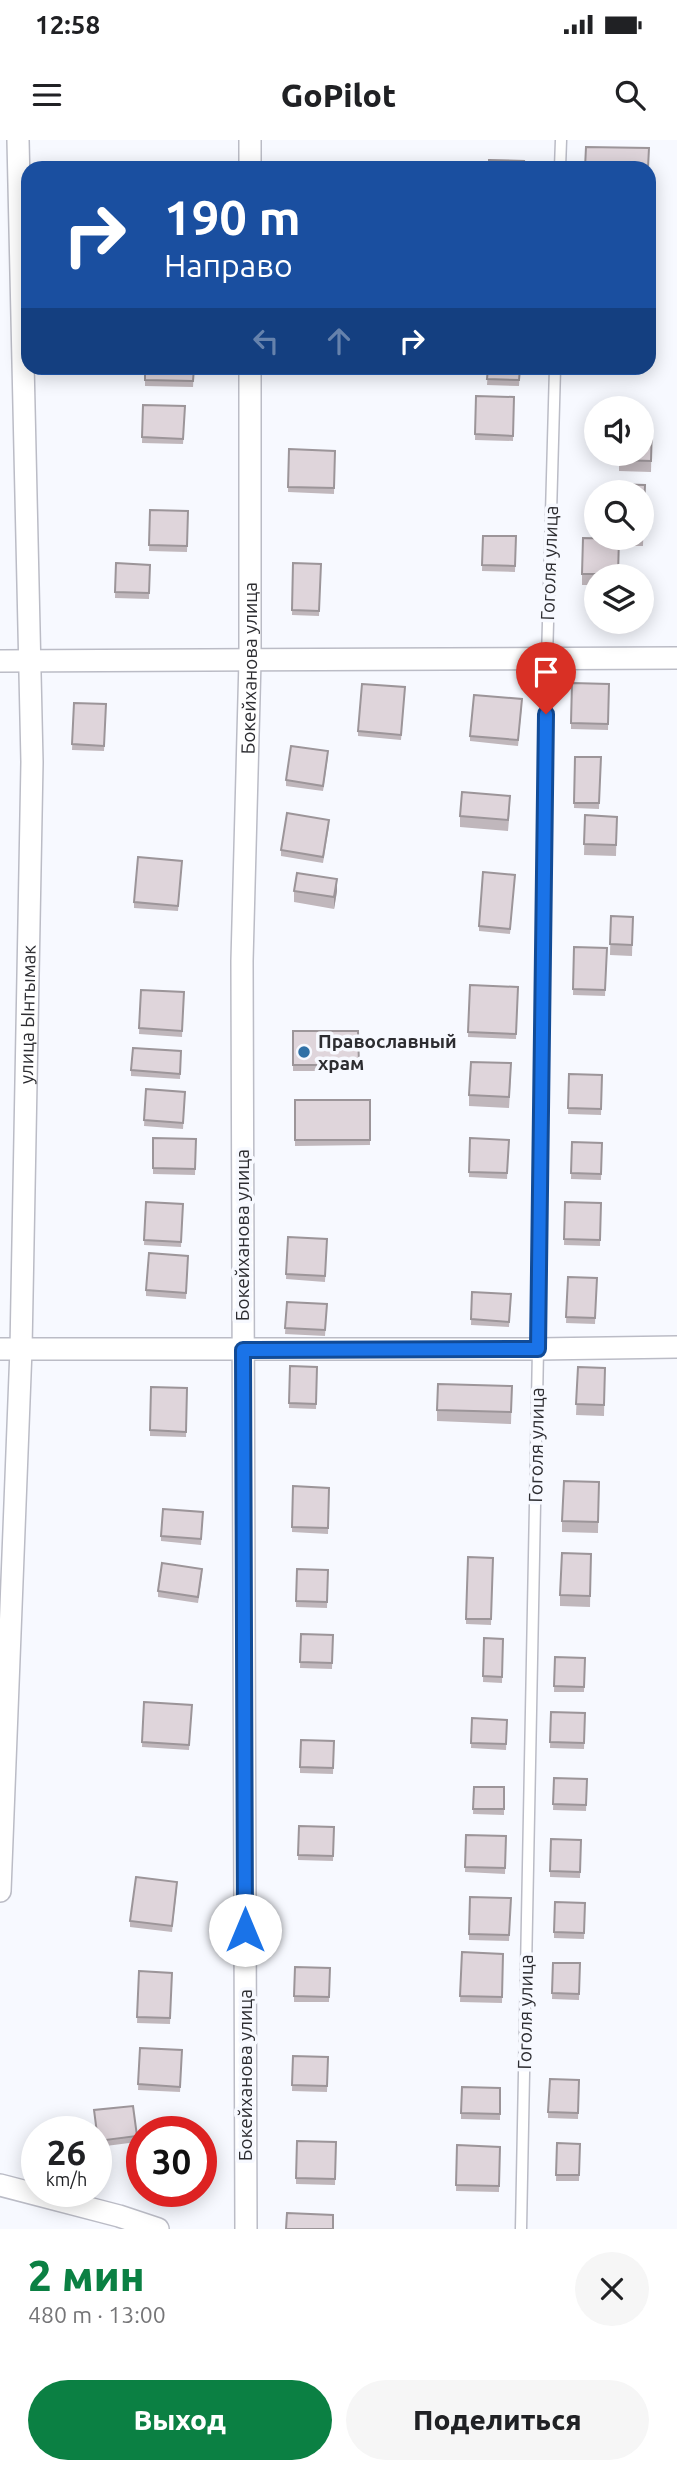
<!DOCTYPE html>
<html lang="ru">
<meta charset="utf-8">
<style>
body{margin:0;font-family:Ubuntu,sans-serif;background:#f6f6f6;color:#202124;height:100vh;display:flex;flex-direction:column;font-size:26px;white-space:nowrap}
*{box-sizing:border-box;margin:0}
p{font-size:23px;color:#757577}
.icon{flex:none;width:38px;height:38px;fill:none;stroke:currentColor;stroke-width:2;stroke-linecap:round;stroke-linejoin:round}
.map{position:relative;height:2089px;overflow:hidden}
.panel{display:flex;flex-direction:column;background:#fff;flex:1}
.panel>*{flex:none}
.hud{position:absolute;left:21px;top:21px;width:635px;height:214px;border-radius:21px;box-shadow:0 4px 18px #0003;background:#1a4fa0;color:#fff;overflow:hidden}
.tools{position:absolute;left:584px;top:256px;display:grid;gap:14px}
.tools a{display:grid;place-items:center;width:70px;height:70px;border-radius:50%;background:#fff;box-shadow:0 4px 18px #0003;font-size:35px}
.speed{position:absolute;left:21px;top:1976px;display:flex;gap:14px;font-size:35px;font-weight:700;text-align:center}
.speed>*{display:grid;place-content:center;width:91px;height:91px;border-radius:50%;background:#fff;box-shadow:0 4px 18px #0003;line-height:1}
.speed small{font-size:18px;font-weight:400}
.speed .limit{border:10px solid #d22;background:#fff;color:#111}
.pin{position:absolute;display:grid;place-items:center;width:60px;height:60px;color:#fff;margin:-72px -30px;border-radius:50% 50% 50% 0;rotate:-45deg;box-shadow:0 0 7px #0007}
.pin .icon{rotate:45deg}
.me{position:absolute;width:77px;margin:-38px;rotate:0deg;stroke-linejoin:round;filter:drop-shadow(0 0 5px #0008)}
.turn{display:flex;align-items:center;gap:24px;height:147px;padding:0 28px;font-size:32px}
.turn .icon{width:91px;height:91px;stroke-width:2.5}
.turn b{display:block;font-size:49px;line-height:60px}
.lanes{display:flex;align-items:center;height:66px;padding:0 28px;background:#0003;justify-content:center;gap:35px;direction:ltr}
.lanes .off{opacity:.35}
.round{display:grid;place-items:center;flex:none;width:74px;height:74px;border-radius:37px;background:#f6f6f6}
.summary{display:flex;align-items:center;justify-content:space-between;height:119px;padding:0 28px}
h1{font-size:42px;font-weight:800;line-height:52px;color:#0b8043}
.action{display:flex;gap:14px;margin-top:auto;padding:14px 28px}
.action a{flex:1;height:80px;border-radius:42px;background:#0b8043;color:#fff;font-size:28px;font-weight:800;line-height:80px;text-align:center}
.action a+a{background:#f6f6f6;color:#202124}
.status{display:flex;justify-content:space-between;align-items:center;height:49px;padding:0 35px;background:#fff;direction:ltr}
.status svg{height:19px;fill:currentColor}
header{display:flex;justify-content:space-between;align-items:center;height:91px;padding:0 28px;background:#fff;font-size:32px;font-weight:800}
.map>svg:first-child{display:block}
</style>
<div class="status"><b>12:58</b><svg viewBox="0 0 49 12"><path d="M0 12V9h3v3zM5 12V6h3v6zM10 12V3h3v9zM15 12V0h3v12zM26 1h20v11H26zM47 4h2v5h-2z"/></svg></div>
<header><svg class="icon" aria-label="menu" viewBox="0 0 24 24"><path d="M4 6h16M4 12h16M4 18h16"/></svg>GoPilot<svg class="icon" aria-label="search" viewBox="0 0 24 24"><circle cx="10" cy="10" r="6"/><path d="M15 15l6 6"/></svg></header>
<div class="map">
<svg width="677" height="2089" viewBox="0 0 677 2089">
<rect width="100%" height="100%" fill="#f7f9ff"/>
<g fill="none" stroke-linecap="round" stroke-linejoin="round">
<defs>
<g id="lane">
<polyline points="560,28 561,0"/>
<polyline points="521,2089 538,1209 547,519 555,228"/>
</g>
<g id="street">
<polyline points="250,0 250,28"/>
<polyline points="0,521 677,518"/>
<polyline points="0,1209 538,1209 677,1207"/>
<path id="s1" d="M0,1751L21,1209L32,622L18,0"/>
<polyline points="0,2045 119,2076 158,2089"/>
<path id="s2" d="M246,2089L242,821L250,520V228"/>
</g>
</defs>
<use href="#lane" stroke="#bbbcc6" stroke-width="13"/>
<use href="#street" stroke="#bbbcc6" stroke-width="24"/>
<use href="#lane" stroke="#fff" stroke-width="10"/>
<use href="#street" stroke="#fff" stroke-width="21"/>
</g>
<g fill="#c0b7bc">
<polygon points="194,228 193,247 145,246 145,240"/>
<polygon points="488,228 520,228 519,246 487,245"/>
<polygon points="476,256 514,257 513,301 475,300"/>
<polygon points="143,265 185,266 183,304 142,303"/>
<polygon points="652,285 651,332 619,331 619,313"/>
<polygon points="289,309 335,311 334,354 288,352"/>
<polygon points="645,345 643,406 619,406 618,436 597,436 597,445 582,445 582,434 606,399 606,397 642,397 642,352"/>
<polygon points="150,370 188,371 187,412 149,411"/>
<polygon points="483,396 516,396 515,432 482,431"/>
<polygon points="116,423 150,425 149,459 115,458"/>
<polygon points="293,423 321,424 319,476 292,475"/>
<polygon points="609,544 608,590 571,589 571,583"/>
<polygon points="405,547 401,600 358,596 358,591"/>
<polygon points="74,563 106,564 104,611 72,610"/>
<polygon points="522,565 518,606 470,601 470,596"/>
<polygon points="328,617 323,651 286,646 286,640"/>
<polygon points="575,617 601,617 599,669 574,668"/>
<polygon points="510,668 508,691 460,687 460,676"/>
<polygon points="585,675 617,677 616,716 584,715"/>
<polygon points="329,686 323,723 281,716 281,710"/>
<polygon points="182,721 178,771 134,768 134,762"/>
<polygon points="515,735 510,794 479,791 479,786"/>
<polygon points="294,751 337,751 334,769 294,762"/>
<polygon points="611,776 633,777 632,816 610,815"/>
<polygon points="574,807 607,808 605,856 573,855"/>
<polygon points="470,845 518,847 516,899 468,897"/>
<polygon points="141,850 184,852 182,897 139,894"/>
<polygon points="293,891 358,891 359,931 293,931"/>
<polygon points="181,911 180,939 131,936 131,930"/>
<polygon points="569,934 602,935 601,975 568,974"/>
<polygon points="511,935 509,968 469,966 469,955"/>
<polygon points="146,949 185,952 183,989 144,986"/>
<polygon points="295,960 370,960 370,1005 295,1006"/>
<polygon points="470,998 509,1000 507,1039 469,1037"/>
<polygon points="196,999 195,1035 153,1034 153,1028"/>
<polygon points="572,1002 602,1003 601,1040 571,1039"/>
<polygon points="146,1062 183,1064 181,1107 144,1105"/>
<polygon points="565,1062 601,1063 600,1106 564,1105"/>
<polygon points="288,1097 327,1099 325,1142 286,1139"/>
<polygon points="188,1116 186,1159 146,1156 146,1150"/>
<polygon points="568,1137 597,1138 595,1184 566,1183"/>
<polygon points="472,1152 511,1154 509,1187 471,1185"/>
<polygon points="287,1162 327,1164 325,1196 285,1194"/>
<polygon points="290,1226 317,1227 316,1269 289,1268"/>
<polygon points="578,1227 605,1228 604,1276 576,1275"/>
<polygon points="512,1246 511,1284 437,1281 437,1270"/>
<polygon points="187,1248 186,1297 150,1296 150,1290"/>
<polygon points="599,1342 598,1393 562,1392 562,1381"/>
<polygon points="293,1346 329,1348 328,1394 292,1392"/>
<polygon points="203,1372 201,1405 161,1401 161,1396"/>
<polygon points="591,1414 590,1467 560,1466 560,1455"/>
<polygon points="493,1418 491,1485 466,1484 466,1479"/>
<polygon points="328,1430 327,1468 296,1467 296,1461"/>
<polygon points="202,1435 198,1463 158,1457 158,1451"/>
<polygon points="301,1494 333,1495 332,1529 300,1528"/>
<polygon points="484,1498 503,1499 502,1543 483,1542"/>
<polygon points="555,1517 585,1518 584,1552 554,1552"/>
<polygon points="144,1562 192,1565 189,1610 142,1607"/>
<polygon points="551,1572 585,1573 584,1609 550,1608"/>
<polygon points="472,1578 507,1580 506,1610 471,1608"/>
<polygon points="334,1601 333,1634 300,1633 300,1627"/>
<polygon points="554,1638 587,1639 586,1671 553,1670"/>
<polygon points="474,1647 504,1647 504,1675 473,1674"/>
<polygon points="299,1686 334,1687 333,1721 298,1720"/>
<polygon points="466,1695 506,1696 505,1734 465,1732"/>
<polygon points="581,1700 580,1738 550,1737 550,1731"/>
<polygon points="177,1748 172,1792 130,1787 130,1781"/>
<polygon points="511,1758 509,1801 469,1800 469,1794"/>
<polygon points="585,1763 584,1799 554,1798 554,1792"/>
<polygon points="462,1812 503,1814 502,1863 460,1862"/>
<polygon points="553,1823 580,1823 579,1860 552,1859"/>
<polygon points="330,1828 329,1862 294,1862 294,1856"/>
<polygon points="139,1831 172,1833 170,1884 137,1883"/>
<polygon points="140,1908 182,1910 180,1952 138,1950"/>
<polygon points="293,1916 328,1917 327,1952 292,1951"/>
<polygon points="579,1940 578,1979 548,1978 548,1972"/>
<polygon points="500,1948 500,1980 461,1979 461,1973"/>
<polygon points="94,1970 137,1996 137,2002 98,2007"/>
<polygon points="336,2002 335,2045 296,2044 296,2038"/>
<polygon points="557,2003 580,2004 579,2041 556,2041"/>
<polygon points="457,2005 500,2007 499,2052 456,2051"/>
</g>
<polygon fill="#9c9599" points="337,739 337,751 334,769 334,757"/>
<g fill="#dfd5db" stroke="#9c9599" stroke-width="2">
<polygon points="586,7 649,8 648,28 585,28"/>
<polygon points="489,20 524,21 523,28 489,28"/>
<polygon points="145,228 194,228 193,241 145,240"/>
<polygon points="488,228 520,228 519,240 487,239"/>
<polygon points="476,256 514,257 513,296 475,294"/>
<polygon points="143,265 185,266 183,299 142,297"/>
<polygon points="642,285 652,285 651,321 619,320 619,313 642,313"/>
<polygon points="289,309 335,311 334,348 288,347"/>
<polygon points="607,344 645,345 643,395 642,352 607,352"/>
<polygon points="150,370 188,371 187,406 149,405"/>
<polygon points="483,396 516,396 515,426 482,425"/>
<polygon points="583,398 619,399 618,434 582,434"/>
<polygon points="116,423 150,425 149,453 115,452"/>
<polygon points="293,423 321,424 319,471 292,470"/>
<polygon points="572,543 609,544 608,584 571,583"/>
<polygon points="362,544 405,547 401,595 358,591"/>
<polygon points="474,555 522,559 518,600 470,596"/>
<polygon points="74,563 106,564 104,606 72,604"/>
<polygon points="291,606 328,611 323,646 286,640"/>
<polygon points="575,617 601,617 599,663 574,663"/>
<polygon points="462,652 510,656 508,680 460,676"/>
<polygon points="287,673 329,680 323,717 281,710"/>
<polygon points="585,675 617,677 616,705 584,704"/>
<polygon points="138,717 182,721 178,766 134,762"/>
<polygon points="483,732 515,735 510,789 479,786"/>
<polygon points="297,733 337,739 334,757 294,751"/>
<polygon points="611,776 633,777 632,805 610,804"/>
<polygon points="574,807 607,808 605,850 573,849"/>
<polygon points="470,845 518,847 516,894 468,892"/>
<polygon points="141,850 184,852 182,891 139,888"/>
<polygon points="293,891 358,891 359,925 293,925"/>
<polygon points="133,908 181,911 180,934 131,930"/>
<polygon points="471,922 511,923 509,957 469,955"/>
<polygon points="569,934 602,935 601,969 568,968"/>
<polygon points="146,949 185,952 183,983 144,980"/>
<rect x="295" y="960" width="75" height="40"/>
<polygon points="153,998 196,999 195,1029 153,1028"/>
<polygon points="470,998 509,1000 507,1033 469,1032"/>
<polygon points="572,1002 602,1003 601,1034 571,1033"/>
<polygon points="146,1062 183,1064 181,1102 144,1100"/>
<polygon points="565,1062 601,1063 600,1100 564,1099"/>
<polygon points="288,1097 327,1099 325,1136 286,1134"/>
<polygon points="149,1113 188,1116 186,1153 146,1150"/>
<polygon points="568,1137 597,1138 595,1178 566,1177"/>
<polygon points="472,1152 511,1154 509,1182 471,1179"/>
<polygon points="287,1162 327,1164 325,1190 285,1188"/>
<polygon points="290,1226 317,1227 316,1264 289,1263"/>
<polygon points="578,1227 605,1228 604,1265 576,1264"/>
<polygon points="438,1244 512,1246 511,1272 437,1270"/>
<polygon points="151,1247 187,1248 186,1292 150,1290"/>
<polygon points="564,1341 599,1342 598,1382 562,1381"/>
<polygon points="293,1346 329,1348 328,1388 292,1387"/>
<polygon points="163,1369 203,1372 201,1399 161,1396"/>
<polygon points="562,1413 591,1414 590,1456 560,1455"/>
<polygon points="468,1417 493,1418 491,1479 466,1479"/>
<polygon points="162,1423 202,1429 198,1457 158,1451"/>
<polygon points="297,1429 328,1430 327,1462 296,1461"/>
<polygon points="301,1494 333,1495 332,1523 300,1522"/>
<polygon points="484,1498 503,1499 502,1537 483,1536"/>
<polygon points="555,1517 585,1518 584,1547 554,1546"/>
<polygon points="144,1562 192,1565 189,1605 142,1602"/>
<polygon points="551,1572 585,1573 584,1603 550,1602"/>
<polygon points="472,1578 507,1580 506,1604 471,1603"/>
<polygon points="301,1600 334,1601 333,1628 300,1627"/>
<polygon points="554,1638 587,1639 586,1665 553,1664"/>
<polygon points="474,1647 504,1647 504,1669 473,1669"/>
<polygon points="299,1686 334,1687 333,1716 298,1715"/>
<polygon points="466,1695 506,1696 505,1728 465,1727"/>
<polygon points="551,1699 581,1700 580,1732 550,1731"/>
<polygon points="136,1737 177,1742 172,1786 130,1781"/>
<polygon points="470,1757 511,1758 509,1795 469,1794"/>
<polygon points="555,1762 585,1763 584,1793 554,1792"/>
<polygon points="462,1812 503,1814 502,1857 460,1856"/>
<polygon points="553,1823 580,1823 579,1854 552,1853"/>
<polygon points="295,1827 330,1828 329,1857 294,1856"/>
<polygon points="139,1831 172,1833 170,1878 137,1877"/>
<polygon points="140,1908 182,1910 180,1947 138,1944"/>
<polygon points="293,1916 328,1917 327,1946 292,1945"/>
<polygon points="550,1939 579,1940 578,1973 548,1972"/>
<polygon points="462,1947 500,1948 500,1974 461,1973"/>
<polygon points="133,1966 137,1996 98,2001 94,1970"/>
<polygon points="297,2001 336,2002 335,2039 296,2038"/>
<polygon points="557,2003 580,2004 579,2035 556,2035"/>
<polygon points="457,2005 500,2007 499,2046 456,2045"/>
<polygon points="287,2073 333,2075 333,2089 286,2089"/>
</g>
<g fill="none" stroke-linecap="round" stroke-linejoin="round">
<defs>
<polyline id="route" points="245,1790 243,1210 538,1209 546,574"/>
</defs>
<use href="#route" stroke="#114b97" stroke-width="18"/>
<use href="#route" stroke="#1a73e8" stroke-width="12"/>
</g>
<circle fill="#3070a6" stroke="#f7f9ff" stroke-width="2.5" cx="304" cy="912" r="7"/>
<g text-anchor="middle" stroke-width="7" stroke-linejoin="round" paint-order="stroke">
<g font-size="19" fill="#2d2d31" stroke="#f7f9ff">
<text transform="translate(549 423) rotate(-88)" y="7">Гоголя улица</text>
<text dy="7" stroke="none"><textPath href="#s2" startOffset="1561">Бокейханова улица</textPath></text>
<text dy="7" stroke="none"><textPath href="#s1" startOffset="877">улица Ынтымак</textPath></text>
<text transform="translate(242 1095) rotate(-90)" y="7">Бокейханова улица</text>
<text transform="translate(536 1305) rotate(-89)" y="7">Гоголя улица</text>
<text transform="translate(525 1872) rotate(-89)" y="7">Гоголя улица</text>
<text transform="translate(245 1935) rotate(-90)" y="7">Бокейханова улица</text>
</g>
<g font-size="19" font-weight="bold" fill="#2d2d31" stroke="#f7f9ff" text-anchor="start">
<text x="318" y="908">Православный<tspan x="318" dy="22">храм</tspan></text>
</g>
</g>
</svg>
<div class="tools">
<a><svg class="icon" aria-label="sound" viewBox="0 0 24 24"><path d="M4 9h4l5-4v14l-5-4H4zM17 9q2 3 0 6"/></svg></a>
<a><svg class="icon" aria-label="search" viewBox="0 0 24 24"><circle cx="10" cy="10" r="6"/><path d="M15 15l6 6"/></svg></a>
<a><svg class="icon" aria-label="layers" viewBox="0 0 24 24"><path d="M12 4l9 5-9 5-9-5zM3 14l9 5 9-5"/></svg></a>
</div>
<div class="speed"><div>26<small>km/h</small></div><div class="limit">30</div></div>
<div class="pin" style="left:546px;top:574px;background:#d93025"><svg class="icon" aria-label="arrive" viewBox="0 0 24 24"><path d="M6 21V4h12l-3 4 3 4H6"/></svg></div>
<svg class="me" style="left:245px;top:1790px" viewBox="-20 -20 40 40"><circle r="19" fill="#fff"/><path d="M0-13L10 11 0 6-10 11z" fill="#1a73e8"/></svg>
<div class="hud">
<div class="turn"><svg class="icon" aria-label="right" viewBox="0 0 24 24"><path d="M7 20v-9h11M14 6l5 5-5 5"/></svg><div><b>190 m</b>Направо</div></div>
<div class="lanes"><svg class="icon off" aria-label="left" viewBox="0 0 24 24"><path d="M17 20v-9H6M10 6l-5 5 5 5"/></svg><svg class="icon off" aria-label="ahead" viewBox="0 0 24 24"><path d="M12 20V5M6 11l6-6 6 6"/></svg><svg class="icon" aria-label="right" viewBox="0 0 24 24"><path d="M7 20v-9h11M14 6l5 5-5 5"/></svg></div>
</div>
</div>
<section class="panel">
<div class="summary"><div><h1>2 мин</h1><p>480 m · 13:00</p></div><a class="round"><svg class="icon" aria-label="close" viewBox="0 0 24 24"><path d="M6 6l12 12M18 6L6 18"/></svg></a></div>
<div class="action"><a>Выход</a><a>Поделиться</a></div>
</section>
